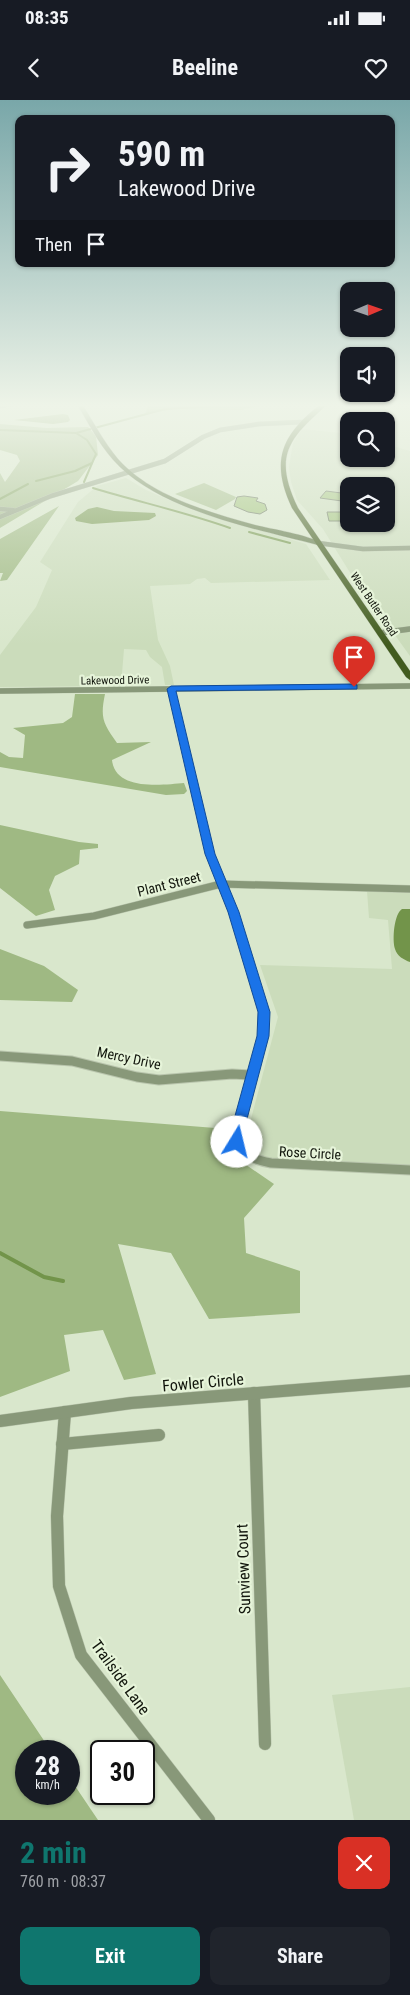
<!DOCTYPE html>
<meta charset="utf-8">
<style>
body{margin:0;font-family:"Roboto Condensed",sans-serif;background:#20242c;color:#f1f3f6;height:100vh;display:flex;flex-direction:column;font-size:19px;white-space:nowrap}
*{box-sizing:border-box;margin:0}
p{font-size:16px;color:#9ea1a6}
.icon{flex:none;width:28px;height:28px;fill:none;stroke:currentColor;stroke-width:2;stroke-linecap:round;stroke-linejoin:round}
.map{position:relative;height:1720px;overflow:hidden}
.drawer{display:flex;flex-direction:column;background:#171b24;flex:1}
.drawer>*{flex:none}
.top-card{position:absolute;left:15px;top:15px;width:380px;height:152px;border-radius:10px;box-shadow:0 1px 4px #0004;background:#171b24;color:#f1f3f6;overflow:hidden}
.needle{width:32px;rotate:88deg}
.tools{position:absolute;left:340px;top:182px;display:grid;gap:10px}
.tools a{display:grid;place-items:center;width:55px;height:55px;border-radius:10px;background:#171b24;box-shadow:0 1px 4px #0004;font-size:25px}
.speed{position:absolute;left:15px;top:1640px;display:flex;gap:10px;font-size:25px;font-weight:700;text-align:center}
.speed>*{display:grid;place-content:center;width:65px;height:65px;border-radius:50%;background:#171b24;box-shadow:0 1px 4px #0004;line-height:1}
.speed small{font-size:12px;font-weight:400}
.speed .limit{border:2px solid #111;border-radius:8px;background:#fff;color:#111}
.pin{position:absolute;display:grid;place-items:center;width:42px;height:42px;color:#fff;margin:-51px -21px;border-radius:50% 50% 50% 0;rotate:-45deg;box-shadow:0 0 5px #0007}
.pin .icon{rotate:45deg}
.me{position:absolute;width:55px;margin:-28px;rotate:9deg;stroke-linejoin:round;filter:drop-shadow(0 0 4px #0008)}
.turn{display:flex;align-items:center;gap:18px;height:105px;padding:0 20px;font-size:22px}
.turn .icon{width:65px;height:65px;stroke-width:2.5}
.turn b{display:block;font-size:35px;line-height:42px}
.then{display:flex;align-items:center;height:48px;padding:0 20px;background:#0003;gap:10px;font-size:19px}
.round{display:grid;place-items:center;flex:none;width:52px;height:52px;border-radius:10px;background:#20242c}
.overview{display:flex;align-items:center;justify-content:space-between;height:85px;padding:0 20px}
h1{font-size:30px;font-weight:700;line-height:38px;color:#0f766e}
.button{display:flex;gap:10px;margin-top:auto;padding:10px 20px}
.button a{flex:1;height:58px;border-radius:10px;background:#0f766e;color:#fff;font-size:20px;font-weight:700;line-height:58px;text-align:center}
.button a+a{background:#20242c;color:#f1f3f6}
.status{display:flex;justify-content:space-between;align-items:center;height:35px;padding:0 25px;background:#171b24;direction:ltr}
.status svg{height:14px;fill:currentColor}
header{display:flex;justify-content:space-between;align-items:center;height:65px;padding:0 20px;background:#171b24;font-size:22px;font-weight:700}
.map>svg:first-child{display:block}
</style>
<div class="status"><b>08:35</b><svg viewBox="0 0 49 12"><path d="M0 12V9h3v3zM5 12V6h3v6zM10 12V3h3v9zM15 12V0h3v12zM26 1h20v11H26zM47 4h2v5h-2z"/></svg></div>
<header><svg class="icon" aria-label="back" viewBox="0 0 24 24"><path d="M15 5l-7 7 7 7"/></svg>Beeline<svg class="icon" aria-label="heart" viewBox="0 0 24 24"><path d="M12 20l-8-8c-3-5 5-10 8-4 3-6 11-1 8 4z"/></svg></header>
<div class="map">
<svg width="410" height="1720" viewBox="0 0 410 1720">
<rect width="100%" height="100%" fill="#d9e7cc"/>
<g fill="#cbdcbb" fill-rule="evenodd">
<path d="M302,329L349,334V359H386V344L410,351V556L349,471L323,429L297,400L291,382L289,367L293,343ZM349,386H386V424H349Z"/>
<polygon points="126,378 146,390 195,411 306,444 330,480 211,483 205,478 197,479 190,484 150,486 158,540 170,566 174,585 165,585 162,567 150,557 146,550 124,549 121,586 0,587 0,555 36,507 52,470 40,462 78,402 97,386"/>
<polygon points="367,791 410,792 410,1065 263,1059 247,1049 247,1034 278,917 260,865 392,869 388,820 369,818"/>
<polygon points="410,1587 410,1720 354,1720 332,1595"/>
</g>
<g fill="#9fb983">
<polygon points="149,304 269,304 240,310 175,309 145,314"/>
<polygon points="0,324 46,328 88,327 96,336 98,355 78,381 0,428 0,373 5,382 20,361 17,355 0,350"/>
<polygon points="204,383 236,397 235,399 216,410 175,394"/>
<polygon points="59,406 7,480 0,481 3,473 0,473 0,439"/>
<path d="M75,594H105C100,618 103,623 117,643L151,642L112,660C115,691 162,685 184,683L187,691L184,694L166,695L0,667V652L9,657L23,658L25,635L13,628L63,623L72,617Z"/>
<polygon points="0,725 79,742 98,744 98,748 80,750 79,764 55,776 49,790 55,810 36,816 0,788"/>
<polygon points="0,849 44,866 78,890 72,902 0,900"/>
<polygon points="0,1011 228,1029 239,1060 274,1084 244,1118 246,1153 300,1171 300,1213 209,1219 171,1153 118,1144 156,1274 124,1280 103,1230 64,1235 70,1271 0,1297"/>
<polygon points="0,1575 51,1651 26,1651 26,1694 69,1694 69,1677 98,1720 0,1720"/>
</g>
<g fill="#72944a">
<polygon points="63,314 68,315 70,320 68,322 53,324 14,320"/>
<polygon points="97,407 114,411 155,413 156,416 149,420 92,424 76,421 75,418 88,409"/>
<path d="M402,809H410V862C404,860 397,856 395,849C392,840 394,814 402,809Z"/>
</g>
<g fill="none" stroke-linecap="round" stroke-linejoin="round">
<g stroke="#72944a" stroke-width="2">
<polyline points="0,330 76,333 165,309 248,304"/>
<polyline points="76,333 87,340 96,354 84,382"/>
<polyline points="36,381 75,371 92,363"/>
<path d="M93,388C139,402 185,412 230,428"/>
<polyline points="0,399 28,384"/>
<polyline points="249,432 290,443"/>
</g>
<polyline stroke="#72944a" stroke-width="4" points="0,1153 44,1177 63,1181"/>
</g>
<g fill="#9cc074" stroke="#626e57">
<polygon points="326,391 349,394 349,402 320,398"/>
<polygon points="244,396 258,398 256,401 265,404 267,410 260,414 248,412 234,406 237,397"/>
<polygon points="327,412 349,412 349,421 329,421"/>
</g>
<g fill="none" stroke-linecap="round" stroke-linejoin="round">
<defs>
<g id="minor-far4">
<polyline points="0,306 11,304"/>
<polyline points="0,409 13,410"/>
<polyline points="0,417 51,396 165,361 203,337 220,330 259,324 303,322"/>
<polyline points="318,443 363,449 410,448"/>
</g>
<g id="minor-far3">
<polyline points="380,533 410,529"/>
<polyline points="171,589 191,673"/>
<polyline points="0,591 410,586"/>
</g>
<g id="minor-far2">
<polyline points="190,671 210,754 233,813 264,912 262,939"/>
<polyline points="27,825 94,816 221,784 410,789"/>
</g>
<g id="minor-far1">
<path d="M263,937L237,1034C238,1054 254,1060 271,1063L410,1070"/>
<polyline points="0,956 72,961 137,977 159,980 232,974 251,975"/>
</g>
<g id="minor">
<polyline points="254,1293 265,1644"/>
<polyline points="65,1312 57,1416 59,1486 81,1555 209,1720"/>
<polyline points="0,1321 131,1303 410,1281"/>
<polyline points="62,1344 159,1335"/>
</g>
<path id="secondary" d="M77,304H82C94,323 104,342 118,359C151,396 208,412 255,425C271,429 309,435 321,443L318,445C256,429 167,412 120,367C102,350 90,326 77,304Z"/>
<path id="primary" d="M321,304H328C288,339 273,356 298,408L410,571V580L406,577L292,408C270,361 281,335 321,304Z"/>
</defs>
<use href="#minor-far4" stroke="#b9c5ad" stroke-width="5"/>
<use href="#minor-far3" stroke="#b9c5ad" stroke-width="6"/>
<use href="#minor-far2" stroke="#b9c5ad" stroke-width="8"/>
<use href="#minor-far1" stroke="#b9c5ad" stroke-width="11"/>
<use href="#minor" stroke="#b9c5ad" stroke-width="13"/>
<use href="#secondary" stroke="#b9c5ad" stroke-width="1"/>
<use href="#primary" stroke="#b9c5ad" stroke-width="1"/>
<use href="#minor-far4" stroke="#889879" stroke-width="4.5"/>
<use href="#minor-far3" stroke="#889879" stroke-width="5.5"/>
<use href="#minor-far2" stroke="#889879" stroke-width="7"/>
<use href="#minor-far1" stroke="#889879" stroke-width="9"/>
<use href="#minor" stroke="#889879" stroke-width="12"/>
<use href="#secondary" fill="#5e7546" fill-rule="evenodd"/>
<use href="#primary" fill="#415b1e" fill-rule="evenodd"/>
</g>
<linearGradient id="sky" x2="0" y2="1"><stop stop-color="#79a7a9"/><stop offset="0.56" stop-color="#eef4e8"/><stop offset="1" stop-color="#eef4e8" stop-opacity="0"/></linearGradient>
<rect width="410" height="545" fill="url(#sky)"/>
<polygon fill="#1a73e8" stroke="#114b97" points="354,584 357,585 357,589 176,591 215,754 239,812 270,912 269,936 243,1034 244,1042 237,1047 231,1042 230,1034 257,936 258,912 228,812 205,754 167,589 171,586"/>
<g text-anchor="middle" stroke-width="4.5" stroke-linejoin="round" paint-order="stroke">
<g font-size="11" fill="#11150c" stroke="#e6f4d9">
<text transform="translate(374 504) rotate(56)" y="4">West Butler Road</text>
<text transform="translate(115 580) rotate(-1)" y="4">Lakewood Drive</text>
</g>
<g font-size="14" fill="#11150c" stroke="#e6f4d9">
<text transform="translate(169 784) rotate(-14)" y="5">Plant Street</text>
<text transform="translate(129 958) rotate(12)" y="5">Mercy Drive</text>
<text transform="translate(310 1053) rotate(3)" y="5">Rose Circle</text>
</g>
<g font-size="16" fill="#11150c" stroke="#e6f4d9">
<text transform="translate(203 1282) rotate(-5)" y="6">Fowler Circle</text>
<text transform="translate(243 1469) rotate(-92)" y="6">Sunview Court</text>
<text transform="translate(121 1577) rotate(54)" y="6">Trailside Lane</text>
</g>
</g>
</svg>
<div class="tools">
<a><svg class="needle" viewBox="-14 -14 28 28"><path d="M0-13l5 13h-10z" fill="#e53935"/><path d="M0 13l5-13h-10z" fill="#9ea1a6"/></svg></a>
<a><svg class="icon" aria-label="sound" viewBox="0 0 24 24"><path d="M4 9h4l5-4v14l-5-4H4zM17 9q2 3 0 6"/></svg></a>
<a><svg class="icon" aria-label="search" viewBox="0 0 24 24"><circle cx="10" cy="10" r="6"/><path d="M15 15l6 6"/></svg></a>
<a><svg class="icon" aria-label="layers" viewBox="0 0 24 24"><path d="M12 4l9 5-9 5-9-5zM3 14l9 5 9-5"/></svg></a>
</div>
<div class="speed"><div>28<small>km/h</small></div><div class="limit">30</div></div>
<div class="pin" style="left:354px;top:587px;background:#d93025"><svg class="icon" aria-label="arrive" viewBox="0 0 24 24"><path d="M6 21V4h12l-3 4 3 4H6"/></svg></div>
<svg class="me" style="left:237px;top:1042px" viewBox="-20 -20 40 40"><circle r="19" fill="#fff"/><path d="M0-13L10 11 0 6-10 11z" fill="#1a73e8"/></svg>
<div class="top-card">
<div class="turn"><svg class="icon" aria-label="right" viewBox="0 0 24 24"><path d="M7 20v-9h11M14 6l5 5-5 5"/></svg><div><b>590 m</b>Lakewood Drive</div></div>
<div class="then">Then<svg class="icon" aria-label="arrive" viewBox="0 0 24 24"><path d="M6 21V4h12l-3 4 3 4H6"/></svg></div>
</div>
</div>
<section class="drawer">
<div class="overview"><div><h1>2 min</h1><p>760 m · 08:37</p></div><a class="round" style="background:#d93025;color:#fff"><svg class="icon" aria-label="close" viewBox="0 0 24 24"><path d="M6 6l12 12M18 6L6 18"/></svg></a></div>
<div class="button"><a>Exit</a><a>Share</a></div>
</section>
